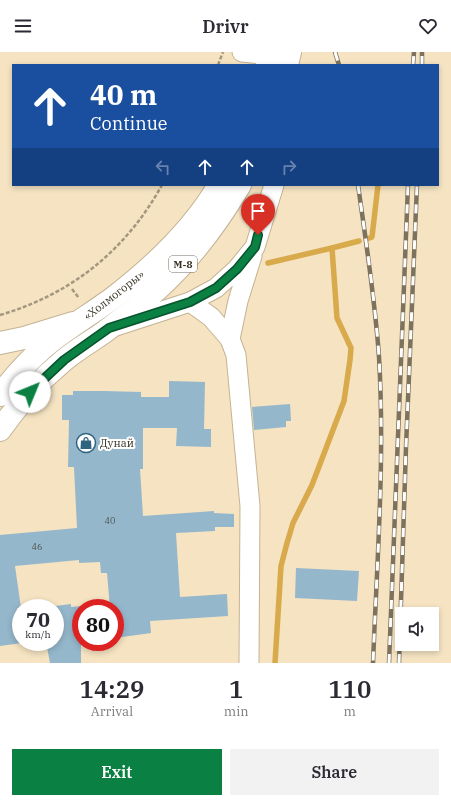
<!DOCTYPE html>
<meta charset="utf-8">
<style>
body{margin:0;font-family:"IBM Plex Serif",serif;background:#f2f2f3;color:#2b2b33;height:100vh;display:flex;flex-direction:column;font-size:15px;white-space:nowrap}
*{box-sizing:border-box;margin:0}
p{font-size:13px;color:#7c7c81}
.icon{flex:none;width:22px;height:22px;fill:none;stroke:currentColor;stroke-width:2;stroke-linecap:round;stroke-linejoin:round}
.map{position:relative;height:611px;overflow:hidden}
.sheet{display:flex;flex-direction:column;background:#fff;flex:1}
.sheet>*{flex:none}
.top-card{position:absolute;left:12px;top:12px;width:427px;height:122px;border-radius:0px;box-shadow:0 2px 6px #0003;background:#1a4fa0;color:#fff;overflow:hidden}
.tools{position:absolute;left:395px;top:555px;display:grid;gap:8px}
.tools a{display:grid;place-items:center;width:44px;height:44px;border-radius:0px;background:#fff;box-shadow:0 2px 6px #0003;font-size:20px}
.speed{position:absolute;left:12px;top:547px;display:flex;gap:8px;font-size:20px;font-weight:700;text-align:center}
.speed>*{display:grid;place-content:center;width:52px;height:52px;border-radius:50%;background:#fff;box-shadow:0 2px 6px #0003;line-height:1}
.speed small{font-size:10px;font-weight:400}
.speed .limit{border:6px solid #d22;background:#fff;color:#111}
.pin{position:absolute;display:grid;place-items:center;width:34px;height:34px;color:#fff;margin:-41px -17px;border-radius:50% 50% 50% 0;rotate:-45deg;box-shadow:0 0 4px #0007}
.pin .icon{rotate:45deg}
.me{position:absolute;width:44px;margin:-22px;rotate:45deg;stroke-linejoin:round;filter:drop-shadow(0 0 3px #0008)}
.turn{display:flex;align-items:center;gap:14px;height:84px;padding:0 12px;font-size:18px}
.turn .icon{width:52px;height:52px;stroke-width:2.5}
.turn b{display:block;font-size:28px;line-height:34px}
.lanes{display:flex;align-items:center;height:38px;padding:0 12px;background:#0003;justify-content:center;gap:20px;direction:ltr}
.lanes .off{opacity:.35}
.eta{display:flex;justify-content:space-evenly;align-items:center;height:68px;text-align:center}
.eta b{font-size:24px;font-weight:600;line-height:28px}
.action{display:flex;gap:8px;margin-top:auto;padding:8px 12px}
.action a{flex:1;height:46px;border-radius:0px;background:#0b8043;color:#fff;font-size:16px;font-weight:600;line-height:46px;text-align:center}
.action a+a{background:#f2f2f3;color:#2b2b33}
header{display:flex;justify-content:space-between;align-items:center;height:52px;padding:0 12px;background:#fff;font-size:18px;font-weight:600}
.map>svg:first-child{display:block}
</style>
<header><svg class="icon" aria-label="menu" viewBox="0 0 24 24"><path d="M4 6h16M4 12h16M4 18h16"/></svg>Drivr<svg class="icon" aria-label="heart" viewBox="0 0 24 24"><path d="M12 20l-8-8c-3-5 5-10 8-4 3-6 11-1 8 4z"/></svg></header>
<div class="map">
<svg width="451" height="611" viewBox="0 0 451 611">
<rect width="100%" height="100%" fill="#f5e3c2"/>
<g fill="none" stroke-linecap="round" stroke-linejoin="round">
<g stroke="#d8aa4b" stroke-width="5.5">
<polyline points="367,187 372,185 378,133"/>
<polyline points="268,211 332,196"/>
<polyline points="275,611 281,514 287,491 293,471 312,433 344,349 350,308 351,296 337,266 332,196 359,189"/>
</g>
</g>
<g fill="#95b7cb">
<polygon points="169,329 205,330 204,377 211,377 211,395 176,394 177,376 143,376 143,417 140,417 143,464 214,459 214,461 234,462 234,475 215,475 215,479 176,481 180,545 227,542 228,564 150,569 151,581 115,586 115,556 110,556 107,521 101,521 100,510 79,511 79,508 15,514 21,556 17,556 22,591 0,594 0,483 77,476 74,415 68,415 69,368 62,368 62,343 73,343 73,339 104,339 141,340 141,345 169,345"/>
<polygon points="290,352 291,369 286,369 286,375 254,378 252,355"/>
<polygon points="296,516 359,519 357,549 295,546"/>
<polygon points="71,552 71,555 81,554 81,611 50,611 46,590 55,590 55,554"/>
</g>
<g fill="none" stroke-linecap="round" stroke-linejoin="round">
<defs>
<g id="minor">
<polyline points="242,0 269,3"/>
<polyline points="190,250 211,265 230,287 236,303 250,454 249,611"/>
<polyline points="116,274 190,250 216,236 237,217 255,195 274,133"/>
<polyline points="230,287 238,249 252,204"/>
</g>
<polyline id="tertiary" points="0,291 24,286 73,271"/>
<g id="trunk">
<polyline points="267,13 270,0"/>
<polyline points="287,13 290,0"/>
<path d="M0,343C13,326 27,310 43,296C65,277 90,263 113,246C152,216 194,176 219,133"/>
<path d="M0,378C18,352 39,329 63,309C76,298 90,290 103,281C123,266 144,250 162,233C193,204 218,170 240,133"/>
</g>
</defs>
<use href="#minor" stroke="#c4b394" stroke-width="21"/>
<use href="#tertiary" stroke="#c4b394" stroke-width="24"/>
<use href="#trunk" stroke="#c4b394" stroke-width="24"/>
<g stroke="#a4977f" stroke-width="2.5" stroke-dasharray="4 2" stroke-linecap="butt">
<polyline points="218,13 223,0"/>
<polyline points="72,237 79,246"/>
<path d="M0,263C72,242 126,198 162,133"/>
</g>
<use href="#minor" stroke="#fff" stroke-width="19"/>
<use href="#tertiary" stroke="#fff" stroke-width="22"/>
<use href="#trunk" stroke="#fff" stroke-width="22"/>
<defs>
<g id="rail">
<polyline points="335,0 339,13"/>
<polyline points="413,13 414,0"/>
<polyline points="422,13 422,0"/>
<path d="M358,133C366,190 375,247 379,305C385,407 377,509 373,611"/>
<polyline points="389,611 408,133"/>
<polyline points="399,611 406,395 417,133"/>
</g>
</defs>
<use href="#rail" stroke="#7d725e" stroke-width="4.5"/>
<use href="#rail" stroke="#fff" stroke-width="3" stroke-dasharray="9" stroke-linecap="butt"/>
</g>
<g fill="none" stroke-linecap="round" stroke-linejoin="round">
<defs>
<polyline id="route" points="30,340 64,308 109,276 190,250 216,236 237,217 255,195 258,183"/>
</defs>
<use href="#route" stroke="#07532c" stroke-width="10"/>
<use href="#route" stroke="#0b8043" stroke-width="7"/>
</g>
<defs>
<symbol id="shop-ring" viewBox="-11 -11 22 22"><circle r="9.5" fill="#fff" stroke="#2e647f" stroke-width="1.5"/><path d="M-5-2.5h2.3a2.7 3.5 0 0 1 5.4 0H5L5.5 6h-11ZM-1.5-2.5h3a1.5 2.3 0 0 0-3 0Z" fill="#2e647f"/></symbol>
</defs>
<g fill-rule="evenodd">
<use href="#shop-ring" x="75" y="380" width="22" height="22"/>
</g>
<g text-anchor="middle" stroke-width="4" stroke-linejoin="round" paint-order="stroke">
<g font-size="9" fill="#4e524d">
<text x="110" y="472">40</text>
<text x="37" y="498">46</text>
</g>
<rect fill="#fff" stroke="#726e65" stroke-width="1" x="169" y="204" width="28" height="16" rx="3"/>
<g font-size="10" font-weight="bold" fill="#363023">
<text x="183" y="216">М-8</text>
</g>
<g font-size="11" fill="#363023" stroke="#fff">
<text transform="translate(114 243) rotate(-38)" y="4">«Холмогоры»</text>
</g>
<g font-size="11" fill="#363023" stroke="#fff" text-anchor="start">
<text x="100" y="395">Дунай</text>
</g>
</g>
</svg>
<div class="tools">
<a><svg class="icon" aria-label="sound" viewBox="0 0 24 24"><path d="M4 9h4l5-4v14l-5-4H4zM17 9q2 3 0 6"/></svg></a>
</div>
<div class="speed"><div>70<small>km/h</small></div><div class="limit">80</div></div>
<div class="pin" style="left:258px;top:183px;background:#d93025"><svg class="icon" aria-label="arrive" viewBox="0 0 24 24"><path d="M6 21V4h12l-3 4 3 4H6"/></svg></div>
<svg class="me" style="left:30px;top:340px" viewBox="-20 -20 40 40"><circle r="19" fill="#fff"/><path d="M0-13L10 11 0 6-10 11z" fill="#0b8043"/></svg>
<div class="top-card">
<div class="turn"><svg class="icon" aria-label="ahead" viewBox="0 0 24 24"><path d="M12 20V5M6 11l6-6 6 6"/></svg><div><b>40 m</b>Continue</div></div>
<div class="lanes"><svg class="icon off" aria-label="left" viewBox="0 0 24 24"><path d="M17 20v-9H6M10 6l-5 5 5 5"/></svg><svg class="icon" aria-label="ahead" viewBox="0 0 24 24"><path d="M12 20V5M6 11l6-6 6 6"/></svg><svg class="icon" aria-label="ahead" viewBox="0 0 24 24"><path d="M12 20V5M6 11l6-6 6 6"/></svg><svg class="icon off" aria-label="right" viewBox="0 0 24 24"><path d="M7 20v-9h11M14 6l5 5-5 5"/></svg></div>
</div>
</div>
<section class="sheet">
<div class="eta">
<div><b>14:29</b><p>Arrival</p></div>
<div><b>1</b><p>min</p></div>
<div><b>110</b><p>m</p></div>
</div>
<div class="action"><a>Exit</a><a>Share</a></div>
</section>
